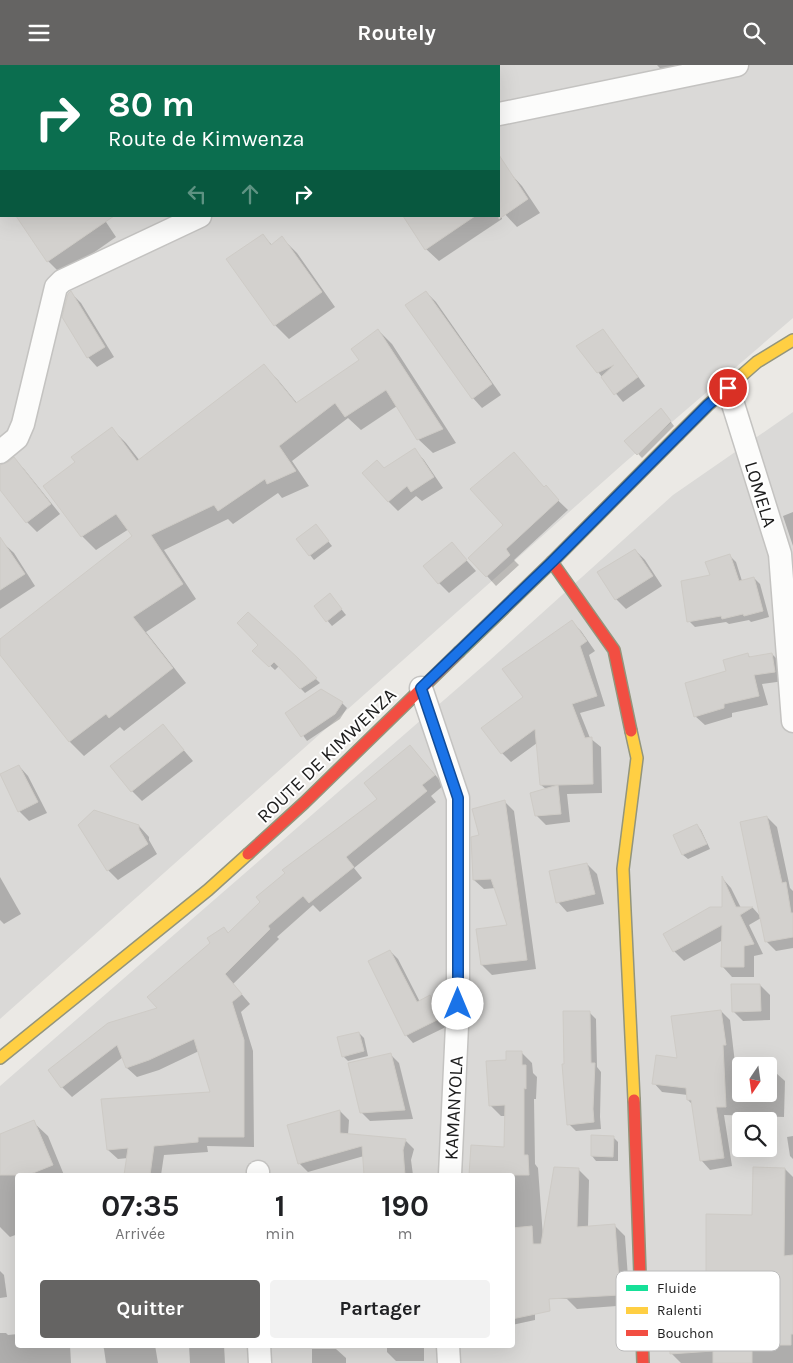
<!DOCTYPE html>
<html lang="fr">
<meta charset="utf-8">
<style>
body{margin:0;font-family:Karla,sans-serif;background:#f2f2f2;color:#202124;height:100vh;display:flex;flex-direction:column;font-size:19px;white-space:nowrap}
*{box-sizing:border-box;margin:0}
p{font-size:16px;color:#757577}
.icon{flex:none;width:28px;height:28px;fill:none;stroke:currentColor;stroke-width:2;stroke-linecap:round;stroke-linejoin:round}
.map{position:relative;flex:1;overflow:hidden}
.side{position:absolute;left:15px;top:1108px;width:500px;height:175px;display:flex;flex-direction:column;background:#fff;border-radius:5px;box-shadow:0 5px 20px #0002}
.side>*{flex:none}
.hud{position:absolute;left:0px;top:0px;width:500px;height:152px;box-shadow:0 5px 20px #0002;background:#0b6e4f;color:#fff;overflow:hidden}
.needle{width:32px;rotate:193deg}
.buttons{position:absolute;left:732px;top:992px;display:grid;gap:10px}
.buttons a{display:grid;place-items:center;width:45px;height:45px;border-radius:5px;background:#fff;box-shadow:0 5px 20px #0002;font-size:25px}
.pin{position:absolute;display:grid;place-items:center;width:42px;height:42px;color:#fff;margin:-21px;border:2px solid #fff;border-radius:50%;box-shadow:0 1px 5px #0007}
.me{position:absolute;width:55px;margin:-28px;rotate:0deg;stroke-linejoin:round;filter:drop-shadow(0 0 4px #0008)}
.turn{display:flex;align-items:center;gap:18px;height:105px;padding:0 25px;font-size:22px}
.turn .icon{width:65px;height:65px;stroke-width:2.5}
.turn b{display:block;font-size:35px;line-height:42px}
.lanes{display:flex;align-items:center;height:48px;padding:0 25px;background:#0003;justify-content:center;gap:25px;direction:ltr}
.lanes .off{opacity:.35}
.eta{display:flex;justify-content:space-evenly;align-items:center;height:85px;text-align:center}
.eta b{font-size:30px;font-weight:700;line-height:35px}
.primary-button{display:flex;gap:10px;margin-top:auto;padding:10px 25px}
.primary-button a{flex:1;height:58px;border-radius:5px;background:#656463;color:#fff;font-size:20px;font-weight:700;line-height:58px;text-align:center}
.primary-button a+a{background:#f2f2f2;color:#202124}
header{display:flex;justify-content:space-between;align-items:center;height:65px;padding:0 25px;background:#656463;color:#fff;font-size:22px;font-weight:700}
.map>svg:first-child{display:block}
</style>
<header><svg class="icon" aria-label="menu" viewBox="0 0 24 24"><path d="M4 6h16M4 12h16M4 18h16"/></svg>Routely<svg class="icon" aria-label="search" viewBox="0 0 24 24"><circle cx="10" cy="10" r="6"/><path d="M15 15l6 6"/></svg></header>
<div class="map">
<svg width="793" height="1298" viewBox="0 0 793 1298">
<rect width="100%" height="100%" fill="#ebe9e5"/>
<g fill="#dad9d7" fill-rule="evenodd">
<path d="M0,0H793V253L623,399L0,954ZM1,1H499V151H1Z"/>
<path d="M793,347V1298H0V1021L490,595L673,430ZM741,1001H769V1029H741ZM741,1056H769V1084H741ZM18,1110H512V1280H18Z"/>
</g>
<g fill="#0003">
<rect x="310" y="0" width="28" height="1"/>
<polygon points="657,0 708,0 671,15"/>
<polygon points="499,108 499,115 510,108 522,121 540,148 517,162 501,145 502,154 439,196 426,184 404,151 499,151"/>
<polygon points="17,151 102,151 116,172 62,210 48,196"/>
<polygon points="263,170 272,180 282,173 297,188 335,242 289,274 275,260"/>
<polygon points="426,227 436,237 501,330 482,343 473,333"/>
<polygon points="71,228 81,238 114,292 97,302 88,292"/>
<polygon points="378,265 392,279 456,378 433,388 418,374 397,341 361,365 348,353 292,396 309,421 282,433 278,428 233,459 228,454 164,485 196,534 146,567 186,618 124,666 120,662 84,691 70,677 0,588 0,575 134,471 129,464 96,485 82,471 77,397 112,364 126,378 140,396 264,301 278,315 297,338 361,295"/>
<polygon points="602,266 610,274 645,321 623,337 598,307"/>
<polygon points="665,349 674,361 642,393 626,376"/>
<polygon points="415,385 424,395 443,423 422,436 416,431 398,446 388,436 385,405"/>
<polygon points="14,394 24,404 60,449 37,467 27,457 0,423 0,401 3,401"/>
<polygon points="545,423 568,445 514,495 519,500 496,521 487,511"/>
<polygon points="793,447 793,481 783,451"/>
<polygon points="320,466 332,481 314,495 298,475"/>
<polygon points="2,477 14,488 35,521 0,544 0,478"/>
<polygon points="452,479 476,506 449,528 439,518"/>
<polygon points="635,485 645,495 662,521 626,544 616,534"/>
<polygon points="730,491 736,497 742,516 754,513 760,519 769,552 751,557 749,555 729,559 726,557 695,562 689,556 711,511"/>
<polygon points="334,535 346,550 332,561 315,541"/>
<polygon points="248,548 320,618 305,628 279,601 275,605 254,586 259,580"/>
<polygon points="571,556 581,566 595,586 589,590 605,641 580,648 590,673 601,682 602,728 567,729 570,757 546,760 537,751 546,724 541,720 537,678 511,697 502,688 524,632"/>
<polygon points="772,589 781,598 784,616 762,619 768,640 732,648 732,652 705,660 695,651 748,590 751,593"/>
<polygon points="342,638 347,643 340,654 307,676 287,648"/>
<polygon points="163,661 193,696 142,736 132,726"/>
<polygon points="410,681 444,720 431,731 436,737 354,803 362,813 320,847 313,840 277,872 279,874 233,919 250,939 241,947 253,986 254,1082 207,1081 208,1087 164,1090 161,1110 125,1110 128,1093 118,1094 108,1085 212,1028 199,986 159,1005 137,1012 127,1003 123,992 72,1032 62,1022 159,944 224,863 229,869 379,734"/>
<polygon points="19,701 28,711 47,748 29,756 19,746 1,710"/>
<polygon points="504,736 514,746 536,904 492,910 482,900 478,865 509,861 496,823 484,824 474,815 481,771"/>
<polygon points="767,752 777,762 790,823 793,826 793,883 776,886 766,876 761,853 749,860 763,889 754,891 754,912 732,912 723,902 723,875 684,896 674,886 664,870 723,843 723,814 731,823 741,843 753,843 761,852"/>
<polygon points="697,760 701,765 710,784 688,794 683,790 674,770"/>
<polygon points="139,761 149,772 149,775 157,789 118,815 108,805"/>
<polygon points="587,799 597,809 604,839 567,847 558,837"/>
<polygon points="0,812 21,849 4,859 0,855"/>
<polygon points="390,886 398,894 420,937 430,932 438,940 448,961 413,978 406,970"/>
<polygon points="760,920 770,930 770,955 743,956 733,946"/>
<polygon points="721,946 730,955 736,1007 741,1007 741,1029 769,1029 769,1008 776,1008 785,1016 784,1052 724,1050 732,1101 710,1105 702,1096 693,1040 688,1035 688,1030 662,1027 654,1018 678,994"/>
<polygon points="589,947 596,954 597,1002 601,1007 600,1052 601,1064 576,1066 569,1059 565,1000"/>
<polygon points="359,968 364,973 368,991 348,996 343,991"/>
<polygon points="521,987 532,998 533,1008 537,1012 536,1034 534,1034 535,1099 538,1103 543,1172 578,1104 589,1115 588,1162 614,1160 625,1171 630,1240 577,1244 567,1234 535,1234 535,1255 512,1260 512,1110 470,1110 506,1084 506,1051 501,1051 490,1040 507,996"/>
<polygon points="390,989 399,998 413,1054 370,1056 361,1047"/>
<polygon points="340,1046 349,1055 348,1070 405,1075 414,1084 411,1095 413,1110 366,1110 364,1091 308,1107 299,1098"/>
<polygon points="33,1057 48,1071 64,1110 18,1110 18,1169 10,1172 0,1162 0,1070"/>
<polygon points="793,1071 793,1094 790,1091 787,1072"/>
<polygon points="614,1073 618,1077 618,1096 596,1096 592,1091"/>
<polygon points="785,1104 793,1112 793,1298 681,1298 671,1288 708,1214 753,1151"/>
<polygon points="0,1206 4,1210 7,1232 0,1233"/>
<polygon points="0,1268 6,1268 8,1270 18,1269 18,1280 70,1280 71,1298 0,1298"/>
<polygon points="102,1280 155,1280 158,1298 106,1298 104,1284"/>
<polygon points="189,1280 224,1280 225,1298 190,1298"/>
<polygon points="387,1280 424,1280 424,1296 396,1296 387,1287"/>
<polygon points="312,1284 336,1284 346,1293 346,1298 312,1298"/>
</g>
<g fill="#d3d1ce" stroke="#cecbc6">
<polygon points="499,90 528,134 499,154"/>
<polygon points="16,151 114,151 47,197"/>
<polygon points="403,151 475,151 425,185"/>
<polygon points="263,169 271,180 282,171 322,227 274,261 226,194"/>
<polygon points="71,226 105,282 87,293 62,252 68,229"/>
<polygon points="426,226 492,319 472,334 405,240"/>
<polygon points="378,264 443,364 417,375 386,325 345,352 335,338 279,381 296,406 267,419 265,414 218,446 214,440 151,470 183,519 133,552 173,603 109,653 106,649 69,677 0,590 0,574 132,471 116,449 81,472 43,421 75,397 71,392 112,362 137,396 264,299 296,338 359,295 351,284"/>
<polygon points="603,264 638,312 614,330 601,312 614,300 597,308 576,281"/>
<polygon points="661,343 671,356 637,390 624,376"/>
<polygon points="415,383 434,412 411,427 407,421 388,437 362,408 377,395 384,403"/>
<polygon points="514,387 544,422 546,420 559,435 506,484 510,490 486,512 468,493 503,460 470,424"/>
<polygon points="14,392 51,439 26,458 0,425 0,400 8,397"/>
<polygon points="316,459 329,476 309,491 296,474"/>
<polygon points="0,472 25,509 0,525"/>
<polygon points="452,477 467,495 438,519 423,501"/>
<polygon points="635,484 653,511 615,535 597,507"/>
<polygon points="730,489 739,516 754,512 763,546 744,551 743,549 722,554 721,551 687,557 681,516 710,510 705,497"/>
<polygon points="330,528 342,544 326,557 314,541"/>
<polygon points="248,547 298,593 317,613 300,624 274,597 269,602 252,586 258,580 237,558"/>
<polygon points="572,555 587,576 580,581 597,631 572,639 585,673 592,672 593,719 558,720 561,749 535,751 530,728 558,720 540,720 535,664 501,689 481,663 523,632 502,604"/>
<polygon points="748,588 749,592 772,588 775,607 754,610 759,631 724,639 724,643 694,652 685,618 726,606 723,595"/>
<polygon points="321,624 343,637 335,649 301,672 285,648"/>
<polygon points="163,659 184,685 131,727 110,701"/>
<polygon points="410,680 435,710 422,720 427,726 346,792 354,802 309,838 303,831 268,861 270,864 225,909 242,929 232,937 244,975 244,1072 198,1072 198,1077 154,1081 150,1110 124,1110 128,1083 107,1085 101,1034 210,1027 194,974 149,995 126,1003 117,980 61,1023 48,1005 108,958 157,943 147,932 210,878 207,873 224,862 228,868 260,837 256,832 285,808 282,805 377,734 364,718"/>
<polygon points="19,700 38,737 18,747 0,709"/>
<polygon points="505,735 527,895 481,900 476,864 507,860 491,814 473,815 471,772 479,770 472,744"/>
<polygon points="94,745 139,760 139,764 148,779 107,806 78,760"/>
<polygon points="767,751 782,818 786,817 791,848 793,848 793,872 765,877 740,757"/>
<polygon points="697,759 707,779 682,790 673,770"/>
<polygon points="587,798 595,829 556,838 549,806"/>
<polygon points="722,811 736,842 753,842 740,850 754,879 744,881 744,902 721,902 722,860 673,887 663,869 710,842 722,842"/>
<polygon points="390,885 417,937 430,930 441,953 405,971 368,896"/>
<polygon points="731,919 760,919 761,946 732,947"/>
<polygon points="721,945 726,980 723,980 726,1042 716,1042 724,1093 700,1096 691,1035 687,1035 686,1023 652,1019 656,990 677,993 671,951"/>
<polygon points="563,946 590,946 591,998 595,998 593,1044 594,1057 567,1060 562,999 564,999"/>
<polygon points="359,967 364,986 342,992 337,972"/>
<polygon points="506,986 522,986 522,1000 526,1000 526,1024 524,1023 524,1090 528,1090 529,1110 469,1110 471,1080 504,1082 505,1040 489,1041 486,996 506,995"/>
<polygon points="391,988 405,1045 360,1048 348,998"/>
<polygon points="340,1045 340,1068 406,1074 403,1085 405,1110 364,1110 362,1081 298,1099 287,1060"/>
<polygon points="34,1055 53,1100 28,1110 0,1110 0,1069"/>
<polygon points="591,1070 614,1071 613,1092 591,1091"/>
<polygon points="554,1102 579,1103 577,1162 615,1159 620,1230 549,1234 550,1246 512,1254 512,1163 532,1161 533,1179 541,1179"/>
<polygon points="753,1102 785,1103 784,1191 793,1190 793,1269 791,1269 791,1280 752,1280 752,1298 713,1298 713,1286 670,1289 669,1214 706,1213 706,1149 752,1150"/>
</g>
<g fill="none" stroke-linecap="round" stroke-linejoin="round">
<defs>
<g id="street">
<polyline points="435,0 435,1"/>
<polyline points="499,49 737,0"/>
<polyline points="728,323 780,489 793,656"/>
<polyline points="0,387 17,373 23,359 56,222 62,216 200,151"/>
<polyline points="421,623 458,733 458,939 450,1110"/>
<polyline points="258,1107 258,1110"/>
<polyline points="259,1280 260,1298"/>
<polyline points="448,1280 449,1298"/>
</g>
<polyline id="fast" points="459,587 552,497 678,370"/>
<g id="slow">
<polyline points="678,370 708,340 757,297 793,275"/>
<polyline points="631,666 637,693 623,804 634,1035"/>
<polyline points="0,993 208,825 248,789"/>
</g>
<g id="jam">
<polyline points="552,497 614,585 631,666"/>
<polyline points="248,789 304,738 459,587"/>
<polyline points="634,1035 643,1298"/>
</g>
</defs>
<use href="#street" stroke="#c4c3c1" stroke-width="25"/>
<use href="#fast" stroke="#93957c" stroke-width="14"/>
<use href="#slow" stroke="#93957c" stroke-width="14"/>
<use href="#jam" stroke="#93957c" stroke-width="14"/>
<use href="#street" stroke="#fcfcfb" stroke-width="22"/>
<use href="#fast" stroke="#16e098" stroke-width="11"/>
<use href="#slow" stroke="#ffcf43" stroke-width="11"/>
<use href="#jam" stroke="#f24e42" stroke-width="11"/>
</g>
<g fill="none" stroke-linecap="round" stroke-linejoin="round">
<defs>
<polyline id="route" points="458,939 458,733 421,623 552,497 708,340 728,323"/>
</defs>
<use href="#route" stroke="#114b97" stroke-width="12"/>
<use href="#route" stroke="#1a73e8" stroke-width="9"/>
</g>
<g text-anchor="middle" stroke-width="4" stroke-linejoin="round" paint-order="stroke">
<g font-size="19" fill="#1d1d1d" stroke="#fff">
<text transform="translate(761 429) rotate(73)" y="7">LOMELA</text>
<text transform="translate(326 690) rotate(-44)" y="7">ROUTE DE KIMWENZA</text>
<text transform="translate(453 1043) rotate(-87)" y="7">KAMANYOLA</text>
</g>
</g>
<rect x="616" y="1206" width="164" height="80" rx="8" fill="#fff" stroke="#bbb" stroke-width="1"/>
<rect x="626" y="1220" width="22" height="6" fill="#16e098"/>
<rect x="626" y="1242" width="22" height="7" fill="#ffcf43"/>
<rect x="626" y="1265" width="22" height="6" fill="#f24e42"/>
<g font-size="14" fill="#1d1d1d">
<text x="657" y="1228">Fluide</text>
<text x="657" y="1250">Ralenti</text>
<text x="657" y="1273">Bouchon</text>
</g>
</svg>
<div class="buttons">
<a><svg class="needle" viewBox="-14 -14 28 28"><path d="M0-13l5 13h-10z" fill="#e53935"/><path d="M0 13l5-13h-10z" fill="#757577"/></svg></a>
<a><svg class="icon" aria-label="search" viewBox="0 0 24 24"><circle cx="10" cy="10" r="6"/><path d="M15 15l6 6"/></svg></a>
</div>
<div class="pin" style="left:728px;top:323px;background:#d93025"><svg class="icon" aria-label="arrive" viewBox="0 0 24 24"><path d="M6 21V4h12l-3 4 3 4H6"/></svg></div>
<svg class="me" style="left:458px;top:939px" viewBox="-20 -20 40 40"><circle r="19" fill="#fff"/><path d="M0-13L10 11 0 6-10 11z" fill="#1a73e8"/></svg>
<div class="hud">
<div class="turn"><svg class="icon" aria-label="right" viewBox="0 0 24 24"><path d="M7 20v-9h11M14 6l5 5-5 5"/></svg><div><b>80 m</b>Route de Kimwenza</div></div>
<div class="lanes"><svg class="icon off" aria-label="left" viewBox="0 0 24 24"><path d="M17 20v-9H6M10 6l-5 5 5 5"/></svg><svg class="icon off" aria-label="ahead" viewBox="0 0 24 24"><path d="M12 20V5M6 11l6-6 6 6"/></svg><svg class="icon" aria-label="right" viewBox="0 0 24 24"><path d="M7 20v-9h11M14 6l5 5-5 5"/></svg></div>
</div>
<section class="side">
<div class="eta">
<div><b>07:35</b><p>Arrivée</p></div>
<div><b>1</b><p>min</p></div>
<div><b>190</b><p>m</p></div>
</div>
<div class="primary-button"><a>Quitter</a><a>Partager</a></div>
</section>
</div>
